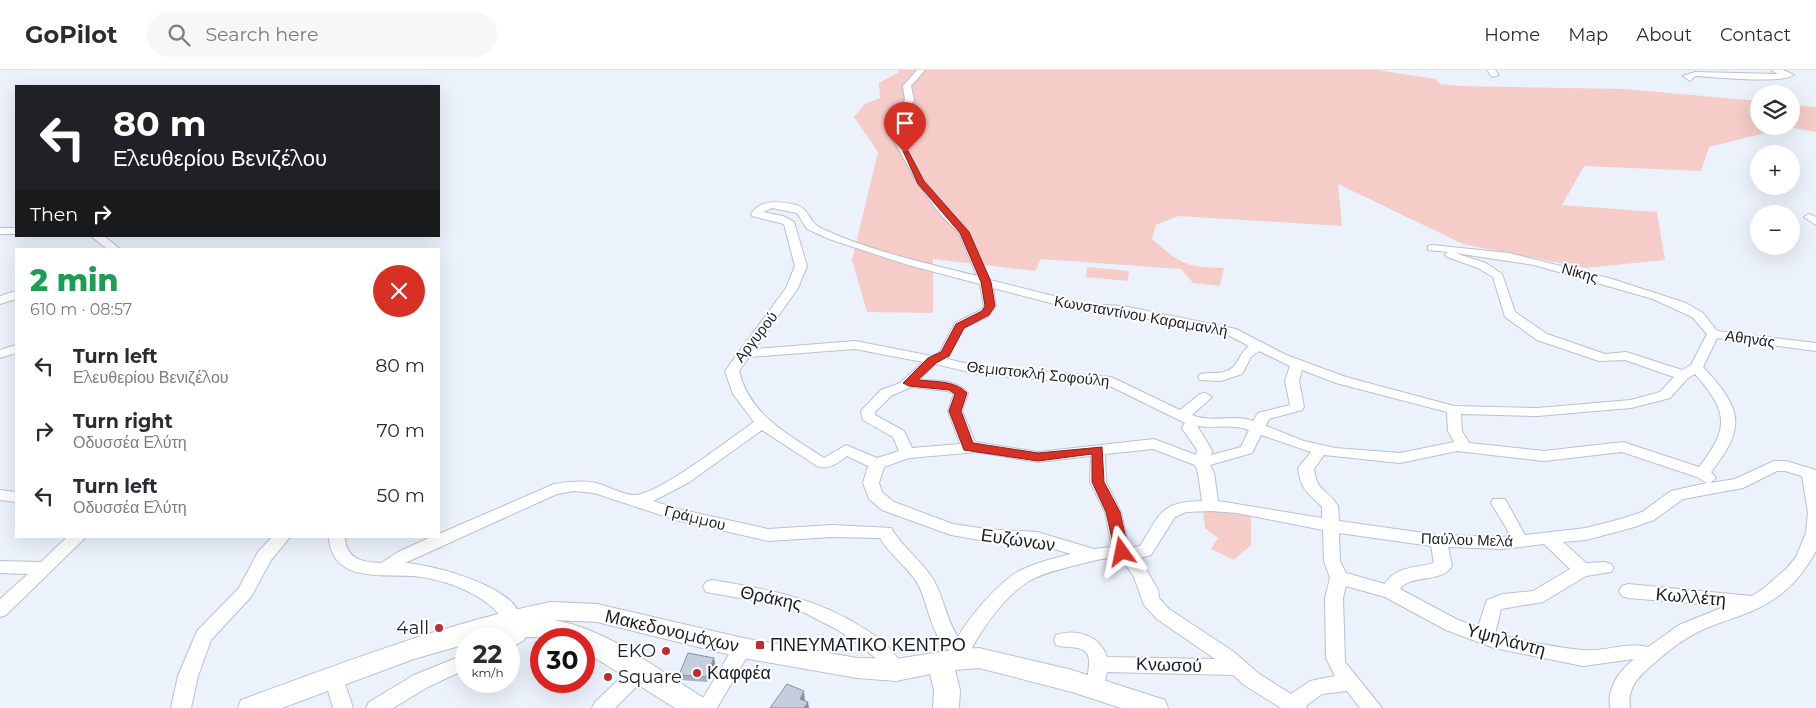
<!DOCTYPE html>
<meta charset="utf-8">
<style>
body{margin:0;font-family:Montserrat,sans-serif;background:#f7f7f7;color:#2b2b33;height:100vh;display:flex;flex-direction:column;font-size:19px;white-space:nowrap}
*{box-sizing:border-box;margin:0}
p{font-size:16px;color:#7c7c81}
.icon{flex:none;width:28px;height:28px;fill:none;stroke:currentColor;stroke-width:2;stroke-linecap:round;stroke-linejoin:round}
.map{position:relative;flex:1;overflow:hidden}
.sheet{position:absolute;left:15px;top:178px;width:425px;height:290px;display:flex;flex-direction:column;background:#fff;border-radius:0px;box-shadow:0 5px 20px #0002}
.sheet>*{flex:none}
.banner{position:absolute;left:15px;top:15px;width:425px;height:152px;border-radius:0px;box-shadow:0 5px 20px #0002;background:#202124;color:#fff;overflow:hidden}
.buttons{position:absolute;left:1750px;top:15px;display:grid;gap:10px}
.buttons a{display:grid;place-items:center;width:50px;height:50px;border-radius:50%;background:#fff;box-shadow:0 5px 20px #0002;font-size:25px}
.speed{position:absolute;left:455px;top:558px;display:flex;gap:10px;font-size:25px;font-weight:700;text-align:center}
.speed>*{display:grid;place-content:center;width:65px;height:65px;border-radius:50%;background:#fff;box-shadow:0 5px 20px #0002;line-height:1}
.speed small{font-size:12px;font-weight:400}
.speed .limit{border:8px solid #d22;background:#fff;color:#111}
.pin{position:absolute;display:grid;place-items:center;width:42px;height:42px;color:#fff;margin:-51px -21px;border-radius:50% 50% 50% 0;rotate:-45deg;box-shadow:0 0 5px #0007}
.pin .icon{rotate:45deg}
.me{position:absolute;width:55px;margin:-28px;rotate:348deg;stroke-linejoin:round;filter:drop-shadow(0 0 4px #0008)}
.turn{display:flex;align-items:center;gap:18px;height:105px;padding:0 15px;font-size:22px}
.turn .icon{width:65px;height:65px;stroke-width:2.5}
.turn b{display:block;font-size:35px;line-height:42px}
.then{display:flex;align-items:center;height:48px;padding:0 15px;background:#0003;gap:10px;font-size:19px}
.round{display:grid;place-items:center;flex:none;width:52px;height:52px;border-radius:26px;background:#f7f7f7}
.summary{display:flex;align-items:center;justify-content:space-between;height:85px;padding:0 15px}
h1{font-size:30px;font-weight:800;line-height:38px;color:#1e9e55}
ul{padding:0;list-style:none}
li{display:flex;align-items:center;gap:15px;height:65px;padding:0 15px}
li div{flex:1}
li b{display:block;font-size:19px}
li em{font-style:normal}
header{display:flex;align-items:center;gap:30px;box-sizing:border-box;height:70px;padding:0 25px;background:#fff;border-bottom:1px solid #e1e1e2}
header strong{font-size:24px}
nav{display:flex;gap:28px;margin-inline-start:auto;font-size:18px}
.search{width:350px;height:45px;background:#f7f7f7;display:flex;align-items:center;gap:12px;box-sizing:border-box;padding:0 18px;border-radius:28px;color:#7c7c81;font-size:19px}
.map>svg:first-child{display:block}
</style>
<header>
<strong>GoPilot</strong>
<div class="search"><svg class="icon" aria-label="search" viewBox="0 0 24 24"><circle cx="10" cy="10" r="6"/><path d="M15 15l6 6"/></svg>Search here</div>
<nav><a>Home</a><a>Map</a><a>About</a><a>Contact</a></nav>
</header>
<div class="map">
<svg width="1816" height="638" viewBox="0 0 1816 638">
<rect width="100%" height="100%" fill="#ecf2fc"/>
<g fill="#f5ccc7">
<path d="M899,0H1376L1436,9L1440,14L1461,16L1624,19L1759,31V56H1791V35L1816,37V62L1789,57L1709,77L1701,101L1584,96L1562,135L1657,142L1665,190L1585,198L1463,174L1338,114L1342,156L1178,146L1156,155L1152,169C1181,194 1185,197 1224,198L1220,216L1193,213L1181,199L1041,189L1035,201L933,189V243L867,242L852,190L878,82L854,47L865,34L880,28L879,13L899,2Z"/>
<polygon points="1087,197 1129,201 1128,211 1086,207"/>
<polygon points="1203,440 1251,444 1251,475 1234,490 1211,479 1218,468 1205,458"/>
</g>
<g fill="none" stroke-linecap="round" stroke-linejoin="round">
<defs>
<g id="street">
<path d="M917,0H925L911,16L914,30L903,48L898,64L925,111L948,140L969,162L990,210L1085,234L1123,236L1236,259L1286,285L1346,307L1454,336L1537,338L1631,330L1660,322L1674,307L1625,290L1599,291L1537,270L1505,247L1493,207L1478,198L1447,187L1445,185L1448,182L1428,180V176L1432,175L1509,183L1612,209L1686,233L1703,243L1717,261L1816,273V281L1717,268L1703,297C1742,339 1747,356 1711,402L1716,408L1710,413L1735,409L1774,391H1786L1816,400V481C1806,499 1794,515 1777,527C1754,544 1726,549 1700,561C1681,570 1666,583 1651,596C1637,608 1627,619 1630,638H1610C1607,618 1619,601 1634,589L1583,596L1494,578L1446,560L1385,527L1346,516L1343,528L1345,592L1382,638H1360L1347,621L1322,624L1306,636L1307,638H1281L1244,615L1233,605L1107,602L1102,624L1095,626L1088,624C1082,612 1098,585 1081,579C1073,576 1064,578 1056,575L1054,570L1056,565C1077,558 1100,566 1107,587L1215,589L1157,549L1144,535L1134,507L1122,489C1109,486 1093,491 1080,494C1063,499 1044,502 1029,511C1001,529 979,563 965,591L958,594L951,591L949,586L950,581C931,566 929,537 919,516C909,497 890,486 880,468L832,467L768,471L676,450L594,423L574,421L557,424L405,493C431,494 522,518 520,550L528,552L531,557L524,570L509,579V569H501L514,555L506,554C490,525 445,509 413,506C394,505 375,507 356,502C339,497 329,484 329,466H345C345,489 362,492 381,493L398,482L433,466H439V464L554,414C568,412 582,410 596,413C608,416 624,426 636,425C659,424 731,368 754,352L733,324L725,301L786,218L795,196L784,154L752,146L751,144C761,129 779,131 796,135C807,138 808,146 814,153C818,158 828,161 834,164C879,183 930,194 977,206L959,163L940,144L918,114L890,64L895,48L905,30L903,16ZM772,138L797,143L807,159L829,169L908,195L980,214L984,236L981,240L955,253L939,283L932,286L855,271L755,279L798,218L807,196L794,152L783,146L763,142ZM1455,183L1534,195L1653,229L1692,247L1707,264L1691,295L1682,300L1626,282L1605,284L1547,264L1515,242L1502,204L1486,193ZM993,218L1085,242L1123,244L1228,265L1249,276C1240,283 1239,292 1232,298C1224,305 1210,302 1200,304L1198,307L1200,310L1221,311L1242,304L1251,287L1259,281L1290,296L1285,311L1290,335L1258,343L1253,351C1233,343 1212,354 1192,345L1212,327L1205,323L1200,324L1180,340L1111,307L978,296L947,289L964,258L989,246L996,236ZM855,279L923,292L900,313L881,320L861,341L863,350L893,367L899,381L877,388L846,375L824,388C788,364 750,346 739,301L749,287ZM935,294L978,304L1108,315L1185,353L1182,358L1197,380L1196,385L1154,369L1038,382L975,372L962,341L968,323C957,309 935,311 919,310ZM1302,300L1336,313L1447,342L1448,361L1454,372L1400,383L1335,378L1304,371L1266,356L1269,349L1302,340L1304,337L1299,311ZM1695,304C1728,342 1730,357 1699,397L1623,372L1544,381L1469,373L1462,361L1461,344L1537,346L1631,338L1670,328L1688,308ZM911,317L948,321L954,324L948,341L960,374L912,378L904,361L875,345V342L891,326ZM1197,356C1215,359 1232,353 1249,360L1241,377L1211,385L1212,380ZM762,360L817,396C829,400 838,393 847,386L868,396L863,413L869,429L882,440L951,465L986,471L1037,474L1071,484C1054,488 1035,493 1019,501C998,513 970,546 958,567C946,550 944,527 933,509C921,490 902,477 891,458L832,455L768,459L678,439L653,431L688,413ZM1261,365L1311,382L1298,398C1301,421 1308,422 1322,437V448L1218,431L1214,403L1210,395L1252,383ZM1153,379L1195,395L1198,403L1202,431C1160,432 1161,443 1140,476L1129,478L1121,442L1106,412L1105,384ZM1457,381L1544,391L1622,382L1697,407L1707,413L1671,421L1642,442L1621,449L1586,458L1525,465L1505,429H1493L1491,433L1507,459L1509,466L1502,467L1438,465L1339,451L1338,436C1327,418 1317,423 1314,399L1324,385L1400,393ZM977,382L1038,392L1091,386L1090,412L1105,442L1112,477L1094,479L1037,462L986,459L953,454L894,432L882,422L879,413L884,397L909,388ZM1777,401H1785L1802,406L1808,442L1806,463L1796,487L1787,498L1764,518L1752,526L1628,514L1622,516L1619,521L1622,526L1628,528L1726,536L1679,555L1648,577C1623,572 1607,582 1583,580C1554,578 1524,570 1495,564L1501,539L1543,532L1586,506L1611,502L1614,498L1611,494L1605,492L1586,493L1563,472L1586,470L1631,458L1654,450L1683,429L1743,418ZM1211,441L1237,443L1323,460L1324,491L1330,508L1325,528L1326,588L1335,606L1310,611L1291,624L1258,603L1234,582L1169,539L1159,528L1158,520L1140,488L1151,485L1175,447L1186,442ZM1339,463L1431,476L1434,493C1417,498 1395,496 1385,514L1346,503L1340,491ZM1544,474L1570,499L1533,521L1503,524L1487,530L1478,557L1458,550L1400,519C1412,503 1441,514 1452,496L1448,477L1502,479Z"/>
<polygon points="1487,0 1495,0 1499,5 1492,7"/>
<path d="M1771,0H1783L1794,5C1781,14 1714,7 1695,6L1690,11L1683,6L1695,2L1778,4Z"/>
<polygon points="1809,144 1816,147 1816,155 1804,147"/>
<rect x="0" y="158" width="16" height="6"/>
<polygon points="91,166 104,166 120,179 107,179"/>
<polygon points="16,221 16,229 0,234 0,226"/>
<polygon points="16,275 16,283 0,288 0,280"/>
<polygon points="0,420 16,422 16,432 0,430"/>
<polygon points="68,466 87,466 6,545 0,547 0,529 28,504 0,503 0,491 41,492"/>
<polygon points="273,466 291,466 271,490 251,527 211,570 198,606 191,638 171,638 178,606 197,561 239,518 258,482"/>
<path d="M712,510C767,519 817,528 865,559C882,570 896,582 905,600L903,605L896,608L889,605L879,591L857,573L838,560L803,542L774,534L706,522L703,517L706,512Z"/>
<polygon points="743,571 750,573 752,578 717,638 697,638 736,573"/>
<polygon points="466,584 466,599 428,617 393,638 366,638 369,632 414,605"/>
<polygon points="639,594 646,597 649,602 646,607 615,638 592,638 595,632 632,597"/>
<polygon points="334,599 341,601 353,638 333,638 324,607 327,601"/>
</g>
<path id="secondary" d="M551,532L597,534L743,568L857,588L896,589L959,579L979,578L1072,600L1165,630L1168,638H1121L1072,622L979,598L955,600L960,620L959,638H933L934,620L930,604L896,611L857,608L743,588L597,552L553,550C607,558 661,602 707,630L710,638H675L584,581V569L531,567L466,569V574L414,589L282,638H238L241,630C343,593 445,553 551,532Z"/>
</defs>
<use href="#street" stroke="#b7c1d2" stroke-width="2"/>
<use href="#secondary" stroke="#b7c1d2" stroke-width="2"/>
<use href="#street" fill="#fff" fill-rule="evenodd"/>
<use href="#secondary" fill="#fff" fill-rule="evenodd"/>
</g>
<polygon fill="#a9b1c0" points="714,588 715,594 707,612 680,610 679,605"/>
<g fill="#89909c">
<polygon points="714,588 715,594 707,612 706,607"/>
<polygon points="804,621 805,632 800,629"/>
<polygon points="808,632 809,638 804,638"/>
</g>
<g fill="#c4cedf" stroke="#89909c">
<polygon points="688,583 714,588 706,607 679,605"/>
<polygon points="787,614 804,621 800,629 808,632 804,638 806,638 770,638"/>
</g>
<path fill="#d93025" stroke="#8d1f18" d="M903,81H908L924,111L969,162L991,212L995,236L989,245L964,258L949,286L936,293L918,310C934,312 955,310 967,323L961,341L973,373L1038,383L1102,377L1104,412L1120,442L1129,482L1127,486H1117L1115,482L1106,442L1092,412V384L1038,391L964,380L949,341L955,324L949,320L909,316L903,313L928,288L941,282L956,254L982,241L985,236L981,212L960,163L918,114Z"/>
<g fill="#bc2d2e" stroke="#fff" stroke-width="2">
<circle cx="439" cy="558" r="5"/>
<rect x="755" y="570" width="10" height="10" rx="2.5"/>
<circle cx="666" cy="581" r="5"/>
<circle cx="697" cy="603" r="5"/>
<circle cx="608" cy="607" r="5"/>
</g>
<g text-anchor="middle" stroke-width="4" stroke-linejoin="round" paint-order="stroke">
<g font-size="15" fill="#1b1e24" stroke="#fff">
<text transform="translate(1580 203) rotate(16)" y="5">Νίκης</text>
<text transform="translate(1141 246) rotate(10)" y="5">Κωνσταντίνου Καραμανλή</text>
<text transform="translate(756 267) rotate(-52)" y="5">Αργυρού</text>
<text transform="translate(1750 269) rotate(8)" y="5">Αθηνάς</text>
<text transform="translate(1038 304) rotate(6)" y="5">Θεμιστοκλή Σοφούλη</text>
<text transform="translate(695 448) rotate(14)" y="5">Γράμμου</text>
<text transform="translate(1467 470) rotate(2)" y="5">Παύλου Μελά</text>
</g>
<g font-size="18" fill="#1b1e24" stroke="#fff">
<text transform="translate(1018 470) rotate(8)" y="6">Ευζώνων</text>
<text transform="translate(1691 527) rotate(5)" y="6">Κωλλέτη</text>
<text transform="translate(771 528) rotate(12)" y="6">Θράκης</text>
<text transform="translate(672 561) rotate(13)" y="6">Μακεδονομάχων</text>
<text transform="translate(1506 570) rotate(15)" y="6">Υψηλάντη</text>
<text transform="translate(1169 595) rotate(2)" y="6">Κνωσού</text>
</g>
<g font-size="18" fill="#1b1e24" stroke="#fff" text-anchor="start">
<text x="429" y="564" text-anchor="end">4all</text>
<text x="770" y="581">ΠΝΕΥΜΑΤΙΚΟ ΚΕΝΤΡΟ</text>
<text x="656" y="587" text-anchor="end">EKO</text>
<text x="707" y="609">Καφφέα</text>
<text x="618" y="613">Square</text>
</g>
</g>
</svg>
<div class="buttons">
<a><svg class="icon" aria-label="layers" viewBox="0 0 24 24"><path d="M12 4l9 5-9 5-9-5zM3 14l9 5 9-5"/></svg></a>
<a>+</a>
<a>−</a>
</div>
<div class="speed"><div>22<small>km/h</small></div><div class="limit">30</div></div>
<div class="pin" style="left:905px;top:83px;background:#d93025"><svg class="icon" aria-label="arrive" viewBox="0 0 24 24"><path d="M6 21V4h12l-3 4 3 4H6"/></svg></div>
<svg class="me" style="left:1122px;top:482px" viewBox="-20 -20 40 40"><path d="M0-17L14 15 0 8-14 15z" fill="#d93025" stroke="#fff" stroke-width="4"/></svg>
<div class="banner">
<div class="turn"><svg class="icon" aria-label="left" viewBox="0 0 24 24"><path d="M17 20v-9H6M10 6l-5 5 5 5"/></svg><div><b>80 m</b>Ελευθερίου Βενιζέλου</div></div>
<div class="then">Then<svg class="icon" aria-label="right" viewBox="0 0 24 24"><path d="M7 20v-9h11M14 6l5 5-5 5"/></svg></div>
</div>
<section class="sheet">
<div class="summary"><div><h1>2 min</h1><p>610 m · 08:57</p></div><a class="round" style="background:#d93025;color:#fff"><svg class="icon" aria-label="close" viewBox="0 0 24 24"><path d="M6 6l12 12M18 6L6 18"/></svg></a></div>
<ul>
<li><svg class="icon" aria-label="left" viewBox="0 0 24 24"><path d="M17 20v-9H6M10 6l-5 5 5 5"/></svg><div><b>Turn left</b><p>Ελευθερίου Βενιζέλου</p></div><em>80 m</em></li>
<li><svg class="icon" aria-label="right" viewBox="0 0 24 24"><path d="M7 20v-9h11M14 6l5 5-5 5"/></svg><div><b>Turn right</b><p>Οδυσσέα Ελύτη</p></div><em>70 m</em></li>
<li><svg class="icon" aria-label="left" viewBox="0 0 24 24"><path d="M17 20v-9H6M10 6l-5 5 5 5"/></svg><div><b>Turn left</b><p>Οδυσσέα Ελύτη</p></div><em>50 m</em></li>
</ul>
</section>
</div>
